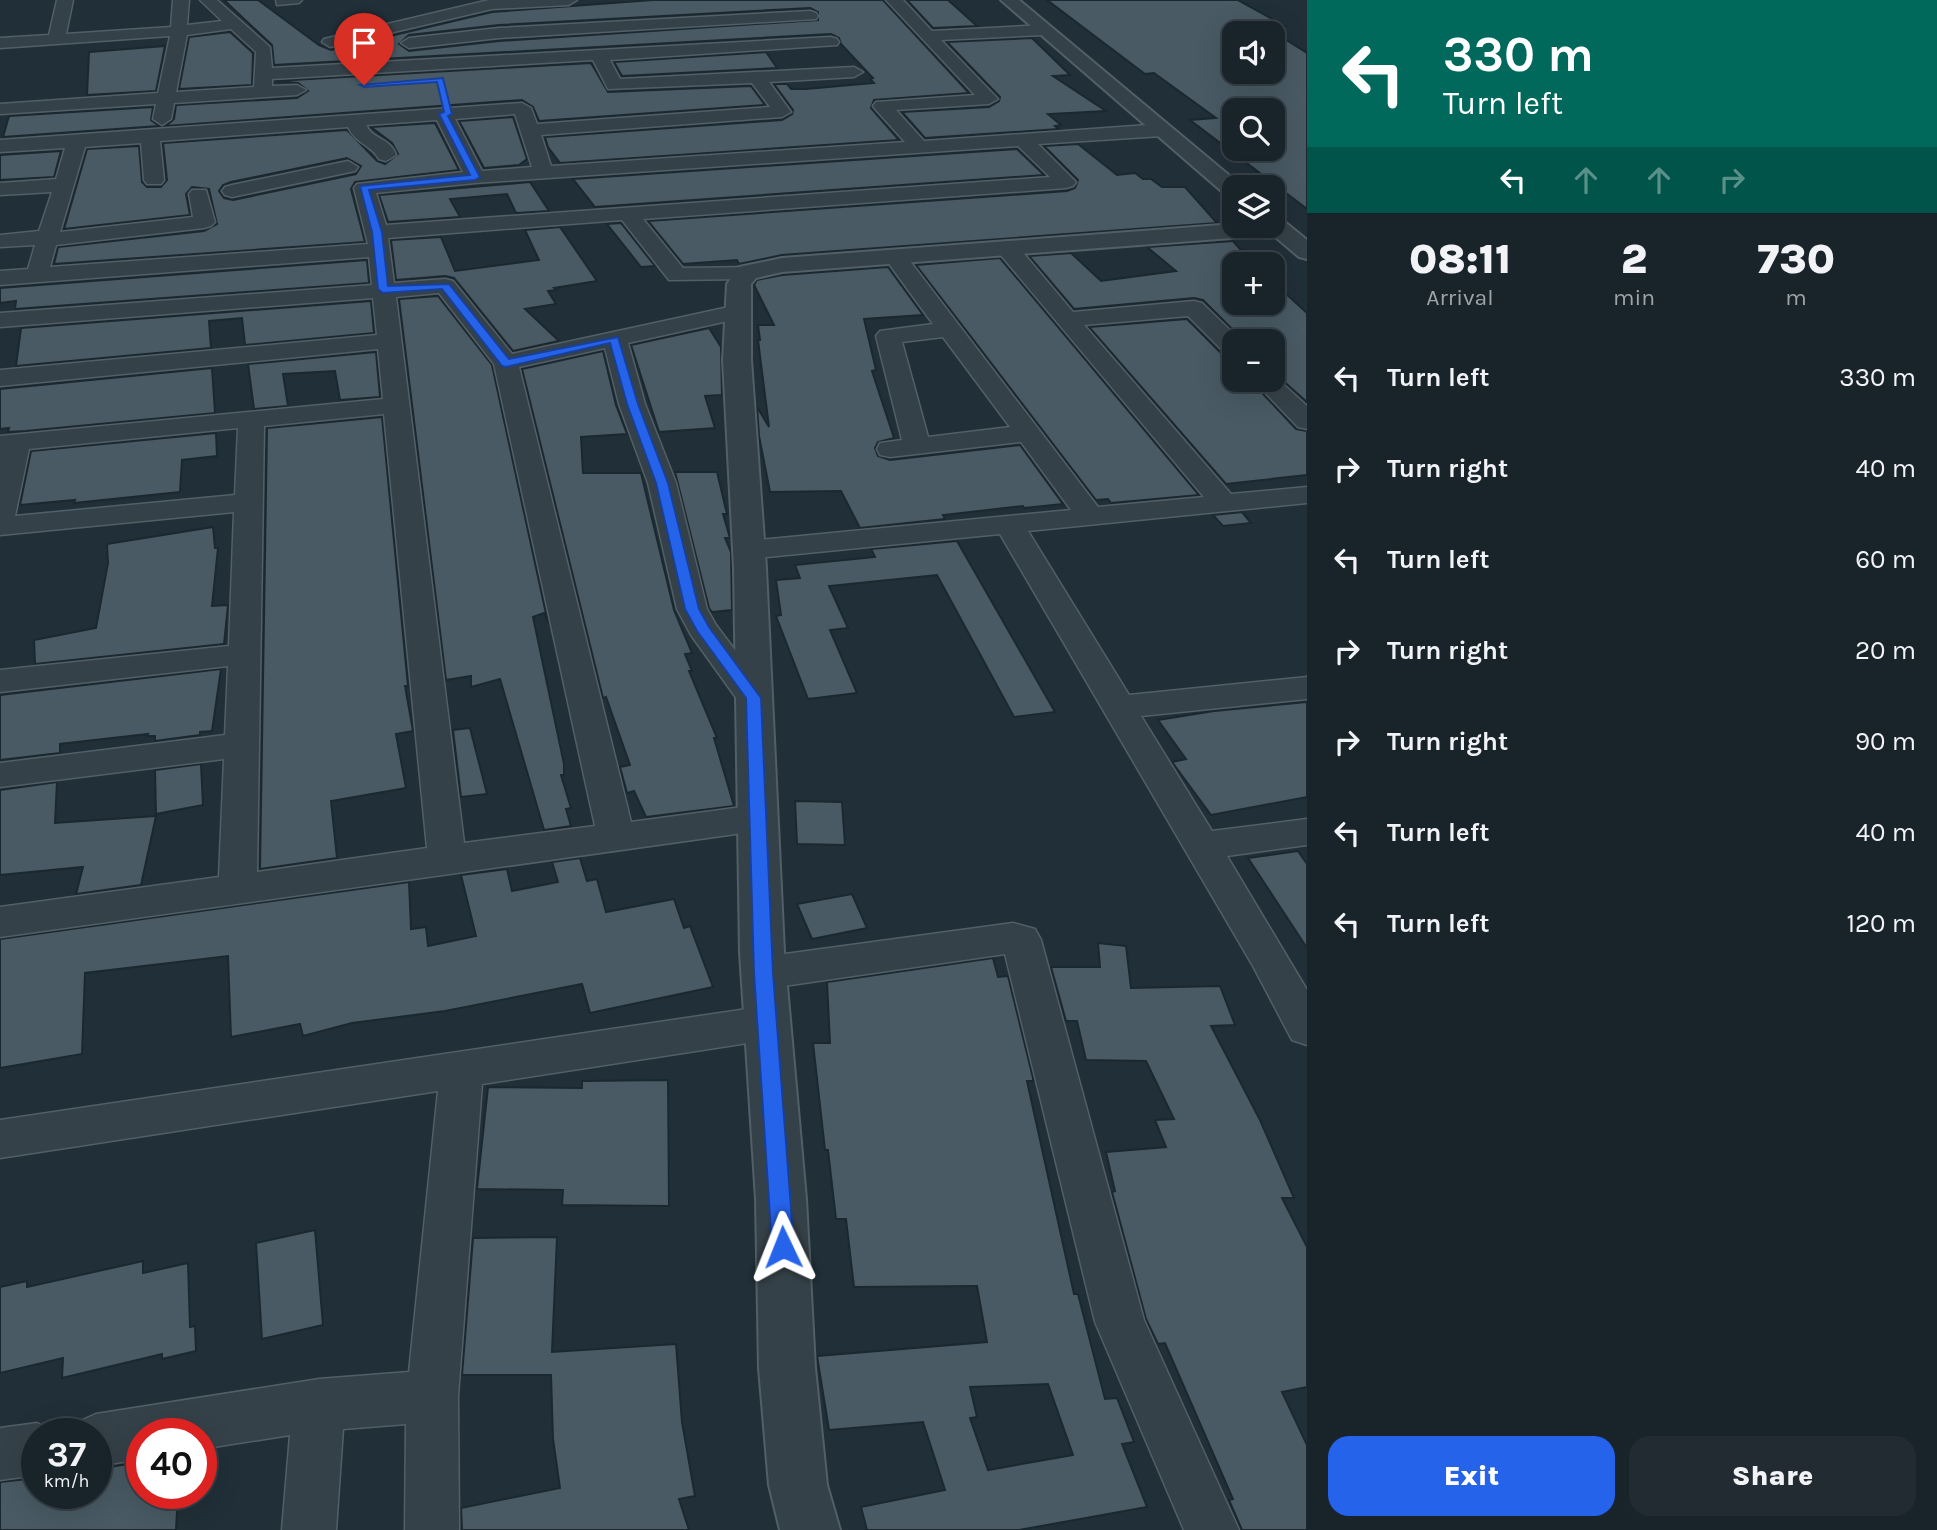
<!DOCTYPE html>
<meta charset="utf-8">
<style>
body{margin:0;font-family:Karla,sans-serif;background:#222b32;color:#f1f3f6;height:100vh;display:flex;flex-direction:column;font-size:26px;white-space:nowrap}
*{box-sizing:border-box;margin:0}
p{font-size:23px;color:#9fa4a8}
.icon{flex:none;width:38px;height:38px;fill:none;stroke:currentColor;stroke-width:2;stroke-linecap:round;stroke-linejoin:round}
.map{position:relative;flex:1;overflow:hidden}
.details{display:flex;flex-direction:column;background:#19232a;width:630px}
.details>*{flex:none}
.guide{background:#00695c;color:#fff;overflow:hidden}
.tools{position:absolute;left:1222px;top:21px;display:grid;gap:14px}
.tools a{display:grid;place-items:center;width:63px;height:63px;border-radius:14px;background:#19232a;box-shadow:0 7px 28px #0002,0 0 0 2px #374047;font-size:35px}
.speed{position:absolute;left:21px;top:1418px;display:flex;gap:14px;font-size:35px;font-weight:700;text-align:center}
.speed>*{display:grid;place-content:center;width:91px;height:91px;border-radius:50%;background:#19232a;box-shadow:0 7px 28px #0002,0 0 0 2px #374047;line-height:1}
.speed small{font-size:18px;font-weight:400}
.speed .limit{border:10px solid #d22;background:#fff;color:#111}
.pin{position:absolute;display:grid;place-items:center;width:60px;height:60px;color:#fff;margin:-72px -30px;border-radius:50% 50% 50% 0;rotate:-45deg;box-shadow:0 0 7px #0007}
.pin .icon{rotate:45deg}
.me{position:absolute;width:77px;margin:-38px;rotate:358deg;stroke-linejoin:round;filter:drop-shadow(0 0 5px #0008)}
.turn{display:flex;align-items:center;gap:24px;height:147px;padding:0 21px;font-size:32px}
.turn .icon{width:91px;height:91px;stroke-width:2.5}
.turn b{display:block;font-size:49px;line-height:60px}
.lanes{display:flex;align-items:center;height:66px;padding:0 21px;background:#0003;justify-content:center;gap:35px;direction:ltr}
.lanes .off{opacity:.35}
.eta{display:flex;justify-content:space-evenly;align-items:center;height:119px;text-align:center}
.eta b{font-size:42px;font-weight:800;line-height:49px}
.button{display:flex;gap:14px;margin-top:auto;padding:14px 21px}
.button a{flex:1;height:80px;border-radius:21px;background:#2563eb;color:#fff;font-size:28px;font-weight:800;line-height:80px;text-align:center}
.button a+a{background:#222b32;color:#f1f3f6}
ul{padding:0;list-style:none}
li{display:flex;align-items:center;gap:21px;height:91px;padding:0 21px}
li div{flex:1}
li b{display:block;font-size:26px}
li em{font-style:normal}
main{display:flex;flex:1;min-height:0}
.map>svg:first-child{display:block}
</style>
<main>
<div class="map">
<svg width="1307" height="1530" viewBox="0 0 1307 1530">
<rect width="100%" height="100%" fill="#212f38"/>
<g fill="#495a64" stroke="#1c282f" stroke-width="2" fill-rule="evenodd">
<path d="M224,0H258L319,45L331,50L492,12L653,0H883L969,93L874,100L871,108L899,140L560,163L548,147L545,137L782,120L792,114L793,110L774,84H787L791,89H806L874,83L870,79L873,78L841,44L839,38L831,34L274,65L272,45ZM810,8L818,12V20L499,41L409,51L399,44L409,35L499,25Z"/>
<polygon points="907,0 948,0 977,26 933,28"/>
<path d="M1047,0H1238L1285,26L1267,28L1307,53V209L1190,120L1216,118L1154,73L1145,74ZM1234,33H1272V72H1234ZM1234,110H1272V149H1234Z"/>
<polygon points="230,32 253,53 252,85 179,89 189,37"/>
<polygon points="1032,38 1070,75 1053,76 1106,111 1048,114 1061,125 1055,126 1059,129 925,138 902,112 989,107 999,101 1000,97 947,42"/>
<polygon points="165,46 156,91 87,95 89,52"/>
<polygon points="766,52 777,68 622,76 614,62"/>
<polygon points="591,63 608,92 751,86 765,105 539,121 533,107 522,100 166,126 174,119 176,105 297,98 308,91 298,83 275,81"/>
<polygon points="153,107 151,120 159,126 3,137 9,116"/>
<polygon points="513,117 527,159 519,165 484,168 459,121"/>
<path d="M435,123L459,170L355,182L351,189L365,242L54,264L58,247L204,231L217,224L209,189L192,187L186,194L190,215L64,229L87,149L139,146L142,182L147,187H161L167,180L163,143L347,130L377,161L385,164L398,154L392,143L371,127ZM347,158L361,166L356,174L233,200L224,198L219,191L223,185L231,182Z"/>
<polygon points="1078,144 1117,175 1135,173 1143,179 1151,179 1162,187 1185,187 1217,223 782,255 739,264 737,260 683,264 648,221 1067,191 1075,188 1078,180 1044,146"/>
<polygon points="1017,149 1044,175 595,207 573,179"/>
<polygon points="61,151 54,177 0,180 0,155"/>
<polygon points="530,182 549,211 516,213 507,194 450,199 460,217 388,222 379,195"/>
<polygon points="621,223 655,266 641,267 607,224"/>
<polygon points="560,227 597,281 554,288 556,290 548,291 556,304 525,309 559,341 513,351 454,278 445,276 396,280 391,240 441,237 455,271 539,260 525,230"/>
<polygon points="1233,241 1253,264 1234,264 1234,303 1272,303 1272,281 1307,313 1307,402 1272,371 1272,341 1244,341 1203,300 1194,298 1074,309 1029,256 1071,253 1101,281 1176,271 1147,247"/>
<polygon points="1000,258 1199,495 1111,503 1108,499 1096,500 916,265"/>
<polygon points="367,260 369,283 15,309 16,301 0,303 0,288"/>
<polygon points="888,267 923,315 864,319 876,370 872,371 894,438 878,442 875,448 878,456 890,460 1020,445 1063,504 1024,508 1023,506 943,515 945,519 860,528 841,491 770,492 759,436 757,407 769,427 758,340 760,340 758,325 774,325 754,285 757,280 782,275"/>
<polygon points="438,296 492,365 548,623 544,613 533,617 564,764 564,775 561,775 571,808 566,809 571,826 544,830 500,679 471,687 471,676 446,680 399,299"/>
<polygon points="371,301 374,333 245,345 242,318 209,321 211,348 16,366 21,328"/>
<polygon points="1187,319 1223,355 1234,357 1234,380 1250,380 1296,429 1307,431 1307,475 1226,484 1089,327"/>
<polygon points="709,328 721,347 722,395 705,396 715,428 659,432 631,345"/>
<polygon points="603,351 616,405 627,434 581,437 583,473 641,473 674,610 692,653 685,654 692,671 689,671 717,738 714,738 734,806 646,817 634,791 627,793 620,767 630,765 606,697 603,698 522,369"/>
<polygon points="376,352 380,397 340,400 335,371 283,374 288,406 254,409 248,364"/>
<polygon points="212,368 215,413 26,431 8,432 9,428 0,429 0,389"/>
<polygon points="382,417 408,686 405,686 413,731 396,734 406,788 331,801 337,858 260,869 267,428"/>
<polygon points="216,433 217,456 182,460 180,492 74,503 75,500 20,505 31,451"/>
<polygon points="675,472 717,472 727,514 723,514 730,538 725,538 731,552 732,610 712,612 709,608"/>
<polygon points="1242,512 1251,523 1223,526 1213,515"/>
<polygon points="213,527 215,548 218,548 212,606 228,605 224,644 35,664 34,640 96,628 108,563 107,544"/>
<polygon points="957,541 1055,712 1014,717 937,575 829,586 848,628 830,630 857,693 808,699 776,616 781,615 776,580 800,578 795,565 875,557 871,549"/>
<polygon points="221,669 212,731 200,732 200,735 155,741 155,736 147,736 148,734 60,744 60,753 0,760 0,695"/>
<polygon points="1307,702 1307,797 1211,815 1172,762 1186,759 1158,720 1214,711"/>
<polygon points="470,728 487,794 461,797 453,730"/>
<polygon points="201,764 203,805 156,814 155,770"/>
<polygon points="57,782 55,823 156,816 141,885 76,894 83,867 0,875 0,790"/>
<polygon points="795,801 842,802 845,845 797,844"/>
<polygon points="1298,851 1307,864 1307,948 1248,858"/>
<polygon points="580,858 587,881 597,879 606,912 674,899 684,928 690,926 713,987 590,1013 582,984 445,1011 352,1023 303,1036 300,1024 231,1037 228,956 85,973 82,1054 0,1068 0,939 409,882 411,929 426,927 428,946 476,936 461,875 507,869 512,891 558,882 552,862"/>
<polygon points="852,894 867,928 812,939 797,904"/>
<polygon points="1098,943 1126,946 1131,988 1220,986 1235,1025 1211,1026 1260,1120 1294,1198 1282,1198 1307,1247 1307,1387 1282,1392 1307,1445 1307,1530 1242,1530 1229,1500 1233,1499 1165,1343 1158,1344 1146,1319 1112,1192 1115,1191 1106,1152 1166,1147 1155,1120 1174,1119 1146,1061 1086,1060 1077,1021 1066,1021 1051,967 1100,967"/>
<path d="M993,958L998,977L1008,976L1033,1078V1081H1027L1074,1294H1078L1105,1399L1117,1398L1134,1442L1122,1444L1147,1507L1019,1530H867L861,1507L945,1490L923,1422L829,1430L817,1356L987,1342L977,1286L854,1287L846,1219H836L828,1150H825L813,1043H830L827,982ZM1048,1384L1073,1455L988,1470L970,1418L977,1417L970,1387Z"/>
<polygon points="668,1080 669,1206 562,1205 563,1190 477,1189 488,1087 582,1088 582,1081"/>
<polygon points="315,1230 323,1325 262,1339 256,1243"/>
<polygon points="557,1237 552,1352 676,1344 682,1422 695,1496 679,1499 689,1530 462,1530 461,1508 560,1488 553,1439 551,1375 462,1375 473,1238"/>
<polygon points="143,1261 143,1273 188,1263 190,1327 195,1326 196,1351 162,1359 162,1354 62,1378 63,1358 0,1373 0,1287 27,1281 27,1287"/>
<polygon points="142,1462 142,1493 178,1493 176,1530 0,1530 0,1482 37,1478 37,1493 96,1493 96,1469"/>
</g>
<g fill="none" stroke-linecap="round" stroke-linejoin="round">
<defs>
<g id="minor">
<path d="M57,0H73L66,34L171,27L173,0H189L187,25L222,21L200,0H217L270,47L272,68L831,37L837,39L839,42L837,45L610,60L620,79L854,67L863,72L854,77L769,82L791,112L782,117L541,135L551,166L905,142L876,110L873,106L876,102L975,95L886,0H903L932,31L1044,25L1052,30L1044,35L941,40L998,99L989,104L896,110L924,141L1162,124L1171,130L1162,136L1038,144L1076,182L1073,186L1066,188L643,219L683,268L756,267L759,272L756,277L748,279L669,280L622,220L388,238L394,283L445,279L453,281L512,354L738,305L746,307L750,312L746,317L628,343L645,404L676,483L707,609L716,625L771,698L766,706L754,709L742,706L691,635L677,609L648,483L619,404L605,348L519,367L631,822L757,805L770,809L775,818L770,827L757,831L0,937V907L219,877L224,759L0,787V763L225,735L228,666L0,692V670L229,646L234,512L0,535V436L383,399L378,349L0,386V370L377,335L373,298L0,327V313L372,285L369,257L0,285V271L28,269L35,245L0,247V235L39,231L52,192L0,195V183L56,179L65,148L0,152V140L522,103L531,108L537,124L770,107L752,83L608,89L593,60L272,79V86L297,85L306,90L297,95L174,103L171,119L162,125L153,119L156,104L0,114V104L158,93L170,36L0,48V38L49,35ZM231,29L256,52L254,87L176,92L187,35ZM515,114L532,167L482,171L455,119ZM437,120L463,172L357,184L354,188L368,244L50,267L56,245L204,228L211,226L215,222L206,190H192L189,194L193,217L60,232L85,147L141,143L144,180L147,184H161L164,180L160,141L348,127C355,143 371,145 379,159L386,161L396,155C391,138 373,140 366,125ZM1018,146L1050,177L386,225L376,193L475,183ZM439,293L494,364L595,826L464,843L396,297ZM384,414L427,848L257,872L264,426ZM238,428L235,495L15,516L29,449Z"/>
<polygon points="276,0 302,0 299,3 277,5"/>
<polygon points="489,0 577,0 569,5 492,9 330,47 322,42 324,39"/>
<polygon points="810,11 816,13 818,16 816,19 499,38 409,48 401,43 409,38 499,28"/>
<polygon points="348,161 358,167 355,171 232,197 225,195 222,191 225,187 232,185"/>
<path d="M1007,241L1015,243L1073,312L1194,301L1202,303L1241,341H1234V355L1225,353L1188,316L1084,325L1231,494L1307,487V503L1028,531L1129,695L1307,677V699L1141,716L1212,831L1307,819V845L1227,856L1307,990V1045L1292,1040L1253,966L1000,534L748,559L738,556L733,550L738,544L748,541L1071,510L1021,442L890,457L880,455L877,449L880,443L902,440L876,336L880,331L933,324L884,257L887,252H903L1098,507L1204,497L999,253L996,248L999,243ZM943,337L1010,427L928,437L902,342Z"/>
<polygon points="1272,374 1307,406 1307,429 1298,427 1253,380 1272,380"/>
<polygon points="1013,923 1035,929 1041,940 1144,1320 1239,1530 1184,1530 1095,1322 1005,954 763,989 749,984 743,973 749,962 763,957"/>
<polygon points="767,1006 782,1011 788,1023 782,1035 767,1040 482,1084 458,1396 459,1530 405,1530 406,1424 343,1429 336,1530 282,1530 290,1435 201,1449 201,1433 142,1433 142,1459 96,1466 96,1433 73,1433 78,1422 96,1414 319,1379 409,1372 438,1091 0,1158 0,1120"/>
<polygon points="37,1423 57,1433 37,1433 37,1475 0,1480 0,1428"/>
</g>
<g id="tertiary">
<polygon points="1001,0 1019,0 1243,187 1234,187 1234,197 1226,195"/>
<polygon points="1272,216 1280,218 1307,240 1307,259 1299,257 1273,235 782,272 756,278 751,284 751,360 766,568 784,952 806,1199 815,1368 827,1485 840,1530 780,1530 769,1485 759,1368 756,1199 740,952 734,568 723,360 727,284 739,267 782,258 1234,224 1272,226"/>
</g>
</defs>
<use href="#minor" stroke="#525f66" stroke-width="3"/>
<use href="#tertiary" stroke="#525f66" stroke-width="4"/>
<use href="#minor" fill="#354148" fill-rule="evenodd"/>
<use href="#tertiary" fill="#354148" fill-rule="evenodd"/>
</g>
<polygon fill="#2563eb" stroke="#184099" stroke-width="2" points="443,78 452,114 448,116 480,177 475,180 369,190 382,232 388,286 449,284 509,359 618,337 638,404 668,483 699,609 709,627 761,698 773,973 794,1247 790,1254 783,1257 775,1254 772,1247 754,973 746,698 697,631 685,609 656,483 627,404 610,343 506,367 502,366 442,289 383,293 378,289 372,232 360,186 470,175 439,114 444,112 437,82 364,87 360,85"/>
</svg>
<div class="tools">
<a><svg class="icon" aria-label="sound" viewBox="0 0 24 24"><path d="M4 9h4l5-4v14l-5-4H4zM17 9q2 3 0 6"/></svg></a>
<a><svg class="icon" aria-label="search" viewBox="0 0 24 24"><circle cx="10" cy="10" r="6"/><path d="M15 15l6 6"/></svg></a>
<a><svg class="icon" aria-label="layers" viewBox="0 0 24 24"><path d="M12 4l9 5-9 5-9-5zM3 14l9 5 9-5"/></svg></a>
<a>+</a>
<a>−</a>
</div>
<div class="speed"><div>37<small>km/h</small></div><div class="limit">40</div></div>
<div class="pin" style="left:364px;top:85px;background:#d93025"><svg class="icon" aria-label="arrive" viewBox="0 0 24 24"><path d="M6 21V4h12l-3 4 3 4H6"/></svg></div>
<svg class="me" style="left:783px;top:1247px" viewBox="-20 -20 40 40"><path d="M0-17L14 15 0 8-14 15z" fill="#2563eb" stroke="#fff" stroke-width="4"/></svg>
</div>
<section class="details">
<div class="guide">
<div class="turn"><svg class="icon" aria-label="left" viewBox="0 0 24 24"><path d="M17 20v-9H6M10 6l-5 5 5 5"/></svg><div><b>330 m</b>Turn left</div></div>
<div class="lanes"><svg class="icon" aria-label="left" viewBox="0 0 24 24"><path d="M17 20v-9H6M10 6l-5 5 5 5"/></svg><svg class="icon off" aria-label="ahead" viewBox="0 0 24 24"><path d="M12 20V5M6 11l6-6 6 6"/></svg><svg class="icon off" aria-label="ahead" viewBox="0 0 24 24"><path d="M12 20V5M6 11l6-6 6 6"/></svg><svg class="icon off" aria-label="right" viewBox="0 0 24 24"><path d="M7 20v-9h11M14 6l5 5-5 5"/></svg></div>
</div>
<div class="eta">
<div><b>08:11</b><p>Arrival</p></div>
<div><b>2</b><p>min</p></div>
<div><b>730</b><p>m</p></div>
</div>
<ul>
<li><svg class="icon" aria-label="left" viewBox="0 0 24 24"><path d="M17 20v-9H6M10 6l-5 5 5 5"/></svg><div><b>Turn left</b></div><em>330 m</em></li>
<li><svg class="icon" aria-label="right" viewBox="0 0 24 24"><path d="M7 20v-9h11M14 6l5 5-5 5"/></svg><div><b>Turn right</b></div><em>40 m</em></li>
<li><svg class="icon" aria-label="left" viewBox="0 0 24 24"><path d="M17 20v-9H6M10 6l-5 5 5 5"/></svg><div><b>Turn left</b></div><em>60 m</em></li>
<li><svg class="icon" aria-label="right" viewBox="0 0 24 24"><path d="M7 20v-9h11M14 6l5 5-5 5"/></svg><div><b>Turn right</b></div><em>20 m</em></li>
<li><svg class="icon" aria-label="right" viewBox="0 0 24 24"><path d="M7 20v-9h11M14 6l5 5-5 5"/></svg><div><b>Turn right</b></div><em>90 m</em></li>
<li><svg class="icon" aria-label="left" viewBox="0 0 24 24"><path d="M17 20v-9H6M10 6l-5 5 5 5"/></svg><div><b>Turn left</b></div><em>40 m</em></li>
<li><svg class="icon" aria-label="left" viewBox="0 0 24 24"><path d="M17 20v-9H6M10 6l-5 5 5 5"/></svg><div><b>Turn left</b></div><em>120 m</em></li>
</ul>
<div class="button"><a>Exit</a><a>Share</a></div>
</section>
</main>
